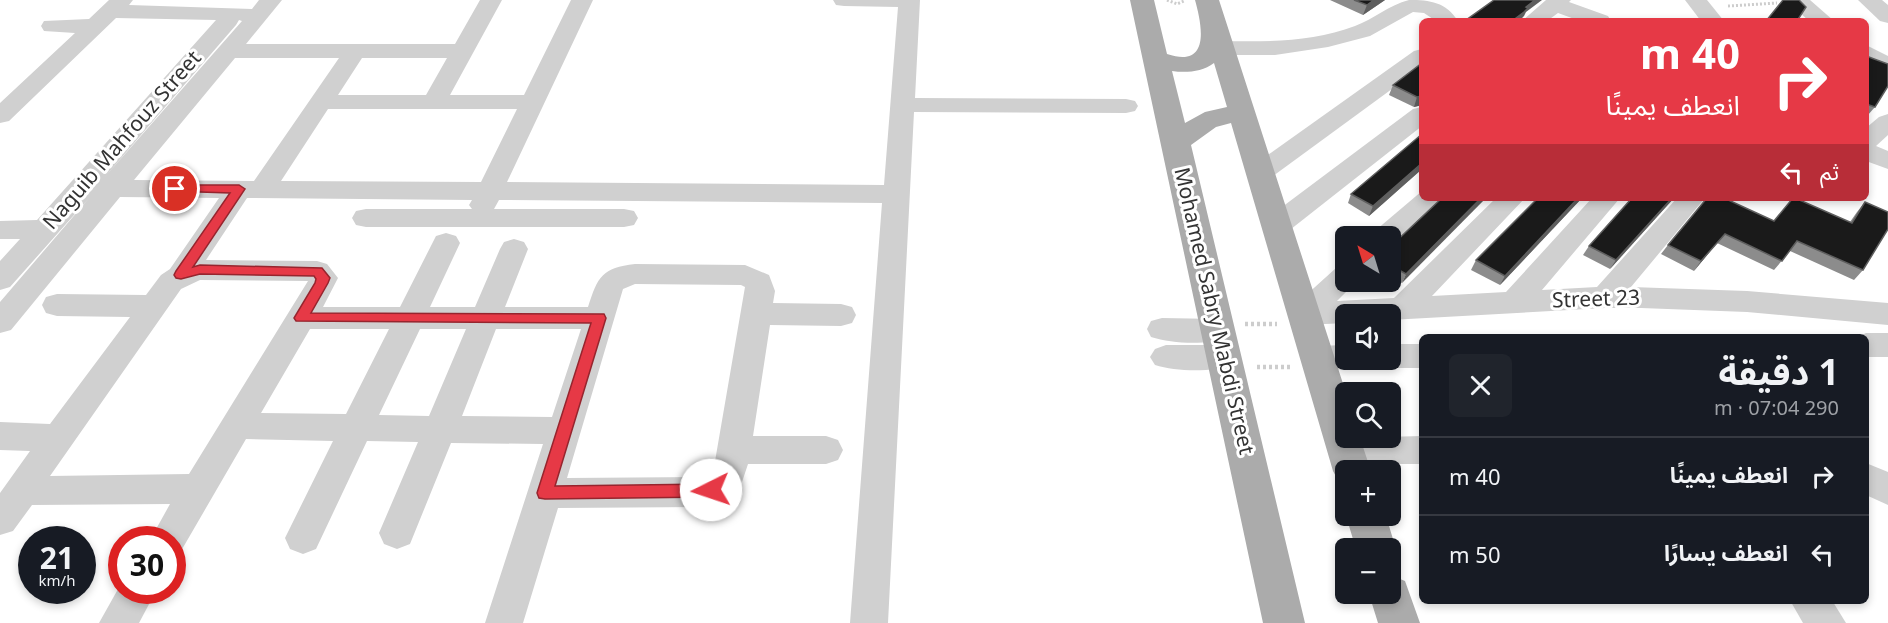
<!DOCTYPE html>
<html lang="ar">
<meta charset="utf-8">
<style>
body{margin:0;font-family:"Noto Sans","Noto Sans Arabic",sans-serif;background:#20242c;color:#f1f3f6;direction:rtl;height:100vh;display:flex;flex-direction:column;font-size:22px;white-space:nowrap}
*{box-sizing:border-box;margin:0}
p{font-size:20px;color:#9ea1a6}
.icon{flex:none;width:33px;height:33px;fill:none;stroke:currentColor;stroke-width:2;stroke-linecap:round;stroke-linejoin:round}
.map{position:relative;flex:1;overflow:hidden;direction:ltr}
.details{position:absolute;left:1419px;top:334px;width:450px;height:270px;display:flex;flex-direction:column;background:#171b24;border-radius:9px;box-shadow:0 3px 9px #0003;direction:rtl}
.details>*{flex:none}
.guide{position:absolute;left:1419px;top:18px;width:450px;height:183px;border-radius:9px;box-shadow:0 3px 9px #0003;direction:rtl;background:#e63946;color:#fff;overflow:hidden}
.needle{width:39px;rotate:322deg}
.tools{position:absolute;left:1335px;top:226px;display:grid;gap:12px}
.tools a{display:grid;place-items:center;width:66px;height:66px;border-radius:9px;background:#171b24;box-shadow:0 3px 9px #0003;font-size:30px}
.speed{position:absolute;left:18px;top:526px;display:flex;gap:12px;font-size:30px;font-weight:700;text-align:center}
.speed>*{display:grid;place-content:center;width:78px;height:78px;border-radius:50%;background:#171b24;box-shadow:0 3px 9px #0003;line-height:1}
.speed small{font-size:15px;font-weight:400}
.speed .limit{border:9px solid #d22;background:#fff;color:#111}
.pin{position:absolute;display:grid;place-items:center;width:51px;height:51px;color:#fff;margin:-26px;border:3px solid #fff;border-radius:50%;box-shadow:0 2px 6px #0007}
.me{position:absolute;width:66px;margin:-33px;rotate:266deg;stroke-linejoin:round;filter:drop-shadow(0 0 4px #0008)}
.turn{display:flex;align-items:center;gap:21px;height:126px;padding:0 30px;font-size:27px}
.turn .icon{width:78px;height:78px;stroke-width:2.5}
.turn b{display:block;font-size:42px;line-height:51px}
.then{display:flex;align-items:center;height:57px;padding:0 30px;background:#0003;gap:12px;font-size:22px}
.round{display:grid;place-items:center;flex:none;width:63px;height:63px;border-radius:9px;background:#20242c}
.summary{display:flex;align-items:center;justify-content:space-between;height:102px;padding:0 30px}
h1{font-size:36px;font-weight:700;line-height:45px}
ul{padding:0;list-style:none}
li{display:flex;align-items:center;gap:18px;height:78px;padding:0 30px;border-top:2px solid #363941}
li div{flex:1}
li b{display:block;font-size:22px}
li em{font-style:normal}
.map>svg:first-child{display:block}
</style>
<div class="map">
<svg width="1888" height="623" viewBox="0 0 1888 623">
<rect width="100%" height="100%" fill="#fff"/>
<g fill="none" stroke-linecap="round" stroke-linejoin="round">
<g stroke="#cdcdcd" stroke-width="3" stroke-dasharray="2 2" stroke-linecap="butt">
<polyline points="1167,0 1177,4 1184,1"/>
<polyline points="1728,6 1777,3"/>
</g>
<g stroke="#cdcdcd" stroke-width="4.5" stroke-dasharray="3 3" stroke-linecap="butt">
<polyline points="1245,324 1277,324"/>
<polyline points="1257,367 1291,367"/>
</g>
<g fill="#d0d0d0" fill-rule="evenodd">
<path d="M109,0H133L129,5L252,9L259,0H282L246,44H455L480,0H502L450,95H524L571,0H593L507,182L884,185L898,7L844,6L836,5L833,0H920L915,98L1126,99L1135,101L1138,106L1135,111L1126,113L914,112L888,623H850L882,203L499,200L494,209H624L634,211L638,218L634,225L624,227H366L356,225L352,218L356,211L366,209H472L469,205L472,200L247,198L206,260L317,261L327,264L338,278L323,307H400L436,236L446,233L456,236L460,243L430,307H475L500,249L504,242L514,239L524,242L528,249L505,307H588C598,276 602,268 635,264L745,265L769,275L775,291L773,303L841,304L852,307L856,315L852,323L841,326L770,325L753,436H826L838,440L843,450L838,460L826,464H748L742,482L731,496L701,507L558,508L523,623H485L543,444L451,443L410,544L397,549L384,544L379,533L418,442L367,441L316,549L303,554L290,549L285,538L333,441L246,439L181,551L172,554V540H150L170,504L32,505L13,531L0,535V493L30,451L0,450V422L50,424L130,317L57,316L46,313L42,305L46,297L57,294L146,295L161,275L170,269L219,198L120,197L11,330L0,333V302L90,197L10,287L0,290V261L20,239H0V221L37,220L216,20L116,18L9,121L0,123V103L75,33L44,31L41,26L44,21L89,19ZM239,20L242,21L103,179L236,25ZM235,58H339L254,181L134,180ZM362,58H447L426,95H338ZM328,109H517L481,182L281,181ZM200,280L308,281L189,474L50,476L181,289ZM635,284L741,285L745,287L714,467L707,475L701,477L567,478L623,289ZM310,329H389L346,414L261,413ZM420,329H466L429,416L379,415ZM496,329H581L552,417L462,416Z"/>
<path d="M1409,0C1430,0 1446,2 1458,21H1436L1424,13L1413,12L1370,36L1328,47L1275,55H1222L1214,53L1211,48L1214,43L1222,41C1266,42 1313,42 1355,26C1374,19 1389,5 1409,0Z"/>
<polygon points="1546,0 1571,0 1569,2 1608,16 1611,21 1580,21 1558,13 1547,21 1522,21"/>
<polygon points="1685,0 1707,0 1724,21 1701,21"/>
<polygon points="1786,0 1810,0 1834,21 1809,21"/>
<polygon points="1858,0 1882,0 1888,5 1888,23 1880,21"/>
<polygon points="1866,45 1888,56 1888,73 1880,71 1866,62"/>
<polygon points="1422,49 1422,67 1269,179 1260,181 1251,179 1247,173 1251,167 1414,51"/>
<polygon points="1422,107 1422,126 1286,233 1276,235 1266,233 1262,226 1266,219 1413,109"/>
<polygon points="1888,114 1888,135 1876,146 1888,151 1888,169 1866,161 1866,128 1879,117"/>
<polygon points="1422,191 1422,198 1441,198 1396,244 1390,245 1390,237 1372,237 1376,230"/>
<polygon points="1496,198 1525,198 1432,296 1506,292 1592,198 1620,198 1542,290 1597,287 1677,198 1705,198 1631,287 1747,291 1888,303 1888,325 1747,312 1641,308 1605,308 1390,320 1390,315 1346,315 1346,323 1305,325 1294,322 1290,314 1294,306 1336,268 1346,265 1346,282 1356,282 1337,301 1394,298"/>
<path d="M1162,318L1218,319L1229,322L1233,330L1229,338C1207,345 1173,344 1151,337L1147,329L1151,321Z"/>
<polygon points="1866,333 1888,333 1888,357 1866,357 1866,338 1855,338"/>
<polygon points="1390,344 1422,344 1422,368 1390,368 1379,364 1377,360 1390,360"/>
<path d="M1166,345H1224L1235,349L1240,357L1235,365C1213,372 1177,372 1155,365L1150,357L1155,349Z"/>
<path d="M1346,345V360H1360L1357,365C1341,371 1322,372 1306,366L1301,358L1306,350L1317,346Z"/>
<polygon points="1345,436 1346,438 1422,436 1422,464 1345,464 1333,460 1328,450 1333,440"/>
<polygon points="1866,463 1888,472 1888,505 1866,495"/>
<polygon points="122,582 122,591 156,591 139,623 99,623"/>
<polygon points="1791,602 1833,602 1846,623 1803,623"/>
</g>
<g fill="#ababab" fill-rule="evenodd">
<path d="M1130,0H1154L1167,54C1211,69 1202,25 1195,0H1219L1346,393V438H1360L1371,471H1346V485L1339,482L1333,471L1231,123L1216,127L1191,145L1305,623H1263ZM1214,63L1227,107L1205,112L1185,123L1172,71C1186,73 1202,72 1214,63Z"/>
<polygon points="1346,516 1386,516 1396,549 1390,561 1390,549 1356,549"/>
<polygon points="1390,575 1405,581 1420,623 1378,623 1369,594 1390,594"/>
</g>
</g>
<g fill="#8c8c8c">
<polygon points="1330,0 1385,0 1363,15"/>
<polygon points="1866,56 1875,107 1867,116 1866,116"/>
<polygon points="1422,63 1422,105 1414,107 1389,95 1393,85"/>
<polygon points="1422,134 1422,169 1369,216 1348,203 1351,194"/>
<polygon points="1442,198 1402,283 1390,277 1390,247"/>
<polygon points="1538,198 1582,198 1500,285 1471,270 1476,260"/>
<polygon points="1674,198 1610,269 1583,255 1589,246"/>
<polygon points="1865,202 1863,270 1854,280 1790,251 1774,270 1717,243 1694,271 1661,254 1668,245 1774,221 1850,222 1857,212"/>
</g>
<g fill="#5f5f5f">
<polygon points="1374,0 1385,0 1363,15 1367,5"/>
<polygon points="1535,0 1542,0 1526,12 1524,16 1519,21 1512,21 1526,7"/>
<polygon points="1422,96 1422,105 1414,107 1417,97"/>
<polygon points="1422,163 1422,169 1369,216 1373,206"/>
<polygon points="1481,198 1486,198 1402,283 1406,274"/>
<polygon points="1578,198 1582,198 1500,285 1505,276"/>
<polygon points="1672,198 1674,198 1610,269 1616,260"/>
<polygon points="1725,234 1717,243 1694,271 1701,261"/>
</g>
<g fill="#1a1a1a" stroke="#5f5f5f" stroke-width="1.5">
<polygon points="1354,0 1374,0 1367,5"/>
<polygon points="1494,0 1535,0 1526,7 1528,8 1524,12 1512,21 1475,21 1469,18"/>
<polygon points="1783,0 1799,0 1806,7 1797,21 1766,21"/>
<polygon points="1866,56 1888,64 1888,86 1875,107 1866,104"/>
<polygon points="1422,63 1422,96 1417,97 1393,85"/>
<polygon points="1422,134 1422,163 1373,206 1351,194"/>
<polygon points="1442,198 1481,198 1406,274 1390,265 1390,247"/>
<polygon points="1538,198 1578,198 1505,276 1476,260"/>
<polygon points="1632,198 1672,198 1616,260 1589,246"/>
<polygon points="1707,198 1724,198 1774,221 1793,198 1795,198 1852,223 1865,202 1888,212 1888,229 1863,270 1797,241 1782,261 1725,234 1701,261 1668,245"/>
</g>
<polygon fill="#e63946" stroke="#96252e" stroke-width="1.5" points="175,185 239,185 245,189 193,267 200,265 322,268 330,278 328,283 311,313 604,314 606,318 555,486 711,484 716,486 718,490 716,495 711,497 545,499 539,498 537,493 591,323 296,321 294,318 315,283 316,279 314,276 200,274 181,279 176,278 174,275 176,271 230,193 170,191 169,189"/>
<g text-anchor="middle" stroke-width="6" stroke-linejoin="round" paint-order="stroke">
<g font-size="21" fill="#333" stroke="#fff">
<text transform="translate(122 140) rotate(-49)" y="7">Naguib Mahfouz Street</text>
<text transform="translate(1596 299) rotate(-2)" y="7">Street 23</text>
<text transform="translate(1214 311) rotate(77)" y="7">Mohamed Sabry Mabdi Street</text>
</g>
</g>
</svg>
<div class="tools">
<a><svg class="needle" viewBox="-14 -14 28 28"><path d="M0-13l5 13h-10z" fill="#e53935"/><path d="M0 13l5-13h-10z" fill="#9ea1a6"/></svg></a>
<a><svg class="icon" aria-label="sound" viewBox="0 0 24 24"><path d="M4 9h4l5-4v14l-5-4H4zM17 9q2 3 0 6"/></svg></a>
<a><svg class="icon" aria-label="search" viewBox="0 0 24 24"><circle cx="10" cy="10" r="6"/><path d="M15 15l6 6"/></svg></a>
<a>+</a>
<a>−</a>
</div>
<div class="speed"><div>21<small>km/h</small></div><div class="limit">30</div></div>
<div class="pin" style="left:175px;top:189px;background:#d93025"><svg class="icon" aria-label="arrive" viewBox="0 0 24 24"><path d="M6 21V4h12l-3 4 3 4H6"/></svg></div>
<svg class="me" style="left:711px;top:490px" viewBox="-20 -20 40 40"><circle r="19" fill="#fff"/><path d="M0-13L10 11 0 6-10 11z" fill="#e63946"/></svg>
<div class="guide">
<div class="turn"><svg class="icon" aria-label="right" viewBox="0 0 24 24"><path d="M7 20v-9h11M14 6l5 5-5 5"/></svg><div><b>40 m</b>انعطف يمينًا</div></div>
<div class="then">ثم<svg class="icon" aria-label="left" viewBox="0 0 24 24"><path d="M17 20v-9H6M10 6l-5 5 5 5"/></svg></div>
</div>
<section class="details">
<div class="summary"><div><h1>1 دقيقة</h1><p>290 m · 07:04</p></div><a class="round"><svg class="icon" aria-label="close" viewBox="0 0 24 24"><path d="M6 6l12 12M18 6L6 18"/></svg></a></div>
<ul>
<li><svg class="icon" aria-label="right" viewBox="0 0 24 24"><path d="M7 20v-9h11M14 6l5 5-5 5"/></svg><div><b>انعطف يمينًا</b></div><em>40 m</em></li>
<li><svg class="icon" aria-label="left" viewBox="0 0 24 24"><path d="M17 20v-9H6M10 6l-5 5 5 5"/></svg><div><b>انعطف يسارًا</b></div><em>50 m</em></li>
</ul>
</section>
</div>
